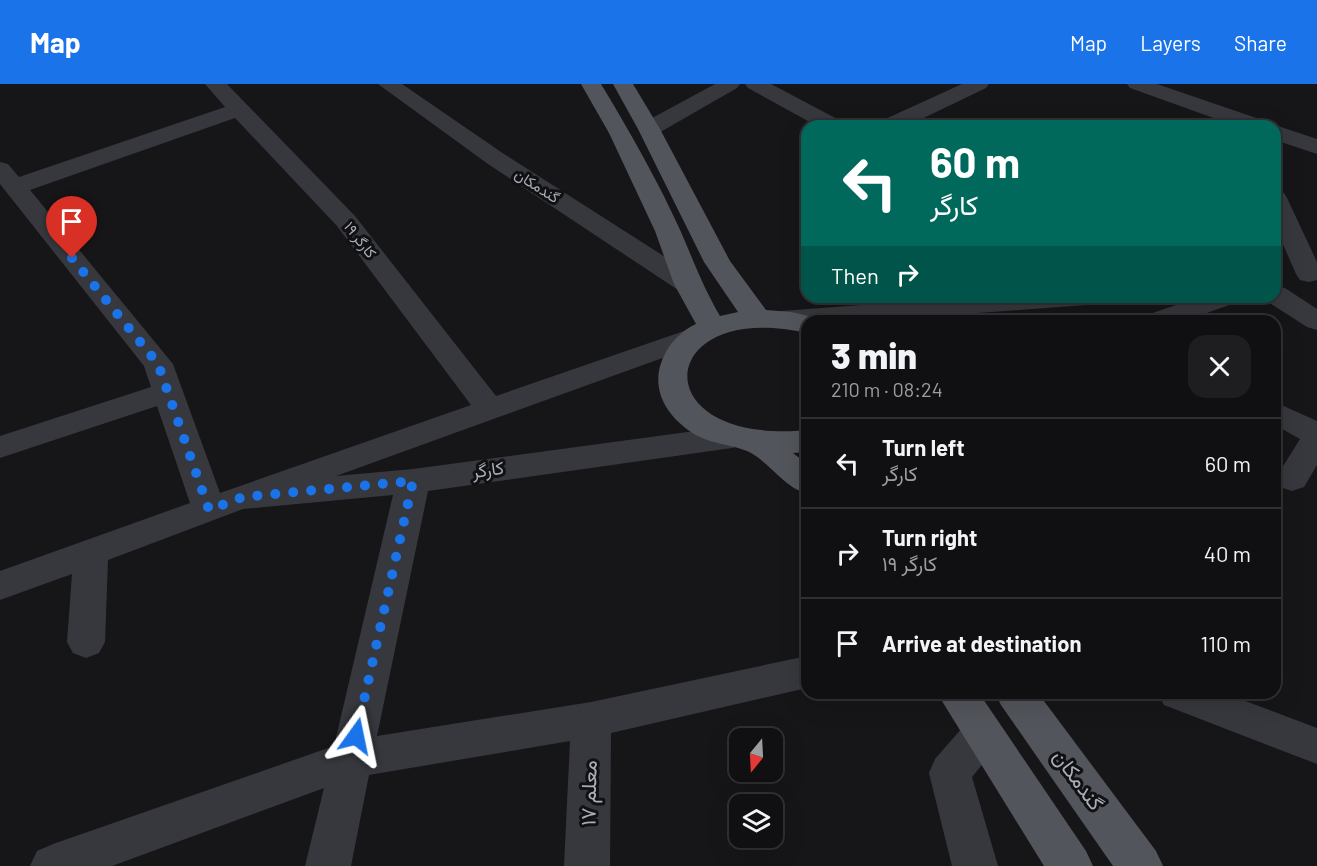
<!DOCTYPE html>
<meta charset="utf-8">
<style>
body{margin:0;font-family:Barlow,Vazirmatn,sans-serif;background:#1e1e20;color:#f1f3f6;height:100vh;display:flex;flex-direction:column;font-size:22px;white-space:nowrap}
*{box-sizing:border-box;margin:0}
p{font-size:20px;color:#9c9d9f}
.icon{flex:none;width:33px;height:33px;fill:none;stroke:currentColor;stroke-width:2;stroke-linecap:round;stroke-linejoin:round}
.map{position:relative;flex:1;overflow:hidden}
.side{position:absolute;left:801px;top:231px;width:480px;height:384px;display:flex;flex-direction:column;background:#101012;border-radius:18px;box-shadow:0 6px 24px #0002,0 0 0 2px #303032}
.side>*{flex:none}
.banner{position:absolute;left:801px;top:36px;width:480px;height:183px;border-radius:18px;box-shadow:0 6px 24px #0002,0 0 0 2px #303032;background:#00695c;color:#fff;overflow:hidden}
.needle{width:39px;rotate:198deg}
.controls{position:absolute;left:729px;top:644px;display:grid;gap:12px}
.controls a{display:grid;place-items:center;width:54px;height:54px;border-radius:12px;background:#101012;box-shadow:0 6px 24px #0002,0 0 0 2px #303032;font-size:30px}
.pin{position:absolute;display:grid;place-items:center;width:51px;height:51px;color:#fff;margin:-62px -26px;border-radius:50% 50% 50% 0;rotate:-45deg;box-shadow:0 0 6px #0007}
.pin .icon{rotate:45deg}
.me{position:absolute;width:66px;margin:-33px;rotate:12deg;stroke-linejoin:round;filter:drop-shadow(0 0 4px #0008)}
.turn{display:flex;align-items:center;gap:21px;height:126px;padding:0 30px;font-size:27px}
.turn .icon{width:78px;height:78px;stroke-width:2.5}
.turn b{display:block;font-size:42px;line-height:51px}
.then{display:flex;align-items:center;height:57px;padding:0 30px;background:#0003;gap:12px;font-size:22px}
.round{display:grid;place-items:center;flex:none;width:63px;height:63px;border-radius:18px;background:#1e1e20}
.overview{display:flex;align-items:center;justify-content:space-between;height:102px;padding:0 30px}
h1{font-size:36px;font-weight:800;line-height:45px}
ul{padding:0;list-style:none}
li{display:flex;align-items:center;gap:18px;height:90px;padding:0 30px;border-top:2px solid #303032}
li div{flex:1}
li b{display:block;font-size:22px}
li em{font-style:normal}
header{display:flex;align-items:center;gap:36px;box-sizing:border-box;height:84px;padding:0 30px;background:#1a73e8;color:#fff}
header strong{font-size:28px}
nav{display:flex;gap:33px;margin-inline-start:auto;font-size:21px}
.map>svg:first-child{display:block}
</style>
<header>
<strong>Map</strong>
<nav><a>Map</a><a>Layers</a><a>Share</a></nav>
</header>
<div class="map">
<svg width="1317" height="782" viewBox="0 0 1317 782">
<rect width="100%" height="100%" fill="#161618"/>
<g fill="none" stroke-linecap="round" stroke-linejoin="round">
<g fill="#37383d" fill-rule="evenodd">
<path d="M205,0H227L355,132L496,312L684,247L694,244L704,247L708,253L704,259L336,392L413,385L732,342L743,345L748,353L743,361L732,364L428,407L377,652L591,618L807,572V604L611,649L610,782H564L570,657L369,691L351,782H305L324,704L112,782H30L37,767L53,760L334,662L393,411L243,425L108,476L105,558L99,569L86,574L73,569L67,558L72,490L0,516V487L190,419L157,322L0,374V352L151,303L144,282L0,100V78L8,80L19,93L225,23ZM235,34L337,142L471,321L220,409L173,280L30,106Z"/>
<polygon points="378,0 402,0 504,70 698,194 702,200 698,206 688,208 678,206 488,80"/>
<polygon points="715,0 740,0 737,4 657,50 649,52 641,50 638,45 641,40"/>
<polygon points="745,0 771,0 841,37 844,42 817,42 748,4"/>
<polygon points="962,0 989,0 986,4 907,42 878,42 881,37"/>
<polygon points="1127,0 1157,0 1265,37 1268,42 1236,42 1130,4"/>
<polygon points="1275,41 1317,55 1317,70 1275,56 1275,42 1272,42"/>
<polygon points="1275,107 1284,109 1287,114 1317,178 1317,196 1309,198 1300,196 1296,190 1275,142"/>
<polygon points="1275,202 1285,204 1317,225 1317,246 1307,243 1265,216 1263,213 1275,213"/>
<polygon points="970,213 1100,213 1096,219 1086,221 870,237 807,237 807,242 781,243 771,241 767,235 771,229 781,227"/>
<polygon points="1199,213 1239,213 1235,219 1184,237 1143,237 1147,231"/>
<polygon points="1275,318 1317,337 1317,381 1304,403 1292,407 1280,403 1275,395 1300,355 1275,341"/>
<polygon points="1158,609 1224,609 1317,644 1317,680 1164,621"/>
<polygon points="983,631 997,636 1003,649 997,662 972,693 998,782 952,782 929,689 935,675 969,636"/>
</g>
<g fill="#53555c" fill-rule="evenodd">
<path d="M581,0H601C630,48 658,97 681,148C694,178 703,203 720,232L738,228L704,178L638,45L613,0H633L660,45L730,177L766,226L791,228L817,234L819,237H807V249C654,214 641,362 807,346V368L793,369L807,380V410C782,402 769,377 747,367C730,360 711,360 694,350C660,328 646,295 671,260C678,252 686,244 696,240L674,200L655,147L609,49Z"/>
<polygon points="937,609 979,609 1086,767 1093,782 1044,782"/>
<polygon points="995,609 1038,609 1156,767 1163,782 1113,782 1001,621"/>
</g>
</g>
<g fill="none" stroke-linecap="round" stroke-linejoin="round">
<polyline stroke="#1a73e8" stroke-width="10" stroke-dasharray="0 18" points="72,174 158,280 209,426 243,413 413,397 356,652"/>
</g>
<g text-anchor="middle" stroke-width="6" stroke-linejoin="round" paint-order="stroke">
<g font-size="15" fill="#a8adb8" stroke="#111113">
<text transform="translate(537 102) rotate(33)" y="5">گندمکان</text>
<text transform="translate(360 156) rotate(52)" y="5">کارگر ۱۹</text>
</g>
<g font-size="18" fill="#a8adb8" stroke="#111113">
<text transform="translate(488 386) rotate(-8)" y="6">کارگر</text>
</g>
<g font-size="21" fill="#a8adb8" stroke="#111113">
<text transform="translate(1078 696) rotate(54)" y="7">گندمکان</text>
<text transform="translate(589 709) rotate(-89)" y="7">معلم ۱۷</text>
</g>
</g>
</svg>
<div class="controls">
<a><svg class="needle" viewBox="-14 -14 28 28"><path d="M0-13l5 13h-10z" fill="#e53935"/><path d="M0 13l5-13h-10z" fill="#9c9d9f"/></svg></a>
<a><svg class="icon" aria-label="layers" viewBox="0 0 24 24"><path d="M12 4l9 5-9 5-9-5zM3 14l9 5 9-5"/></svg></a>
</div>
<div class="pin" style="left:72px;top:174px;background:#d93025"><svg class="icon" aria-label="arrive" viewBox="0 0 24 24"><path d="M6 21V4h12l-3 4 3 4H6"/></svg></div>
<svg class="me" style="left:356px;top:652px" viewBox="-20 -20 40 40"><path d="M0-17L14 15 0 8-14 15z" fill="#1a73e8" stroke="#fff" stroke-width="4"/></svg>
<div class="banner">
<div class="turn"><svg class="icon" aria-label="left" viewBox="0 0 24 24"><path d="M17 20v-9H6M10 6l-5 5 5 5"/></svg><div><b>60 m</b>کارگر</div></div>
<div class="then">Then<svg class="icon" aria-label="right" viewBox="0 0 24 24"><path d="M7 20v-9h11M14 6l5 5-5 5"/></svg></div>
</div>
<section class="side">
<div class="overview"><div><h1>3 min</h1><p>210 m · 08:24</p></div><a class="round"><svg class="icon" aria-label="close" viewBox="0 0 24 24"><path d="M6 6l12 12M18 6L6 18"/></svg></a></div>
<ul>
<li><svg class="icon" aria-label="left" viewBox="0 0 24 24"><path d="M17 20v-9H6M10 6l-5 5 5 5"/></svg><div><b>Turn left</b><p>کارگر</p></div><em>60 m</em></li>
<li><svg class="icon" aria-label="right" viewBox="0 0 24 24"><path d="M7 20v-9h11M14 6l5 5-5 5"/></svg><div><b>Turn right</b><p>کارگر ۱۹</p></div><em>40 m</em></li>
<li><svg class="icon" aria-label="arrive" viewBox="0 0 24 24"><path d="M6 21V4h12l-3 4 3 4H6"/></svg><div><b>Arrive at destination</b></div><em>110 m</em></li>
</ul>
</section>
</div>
